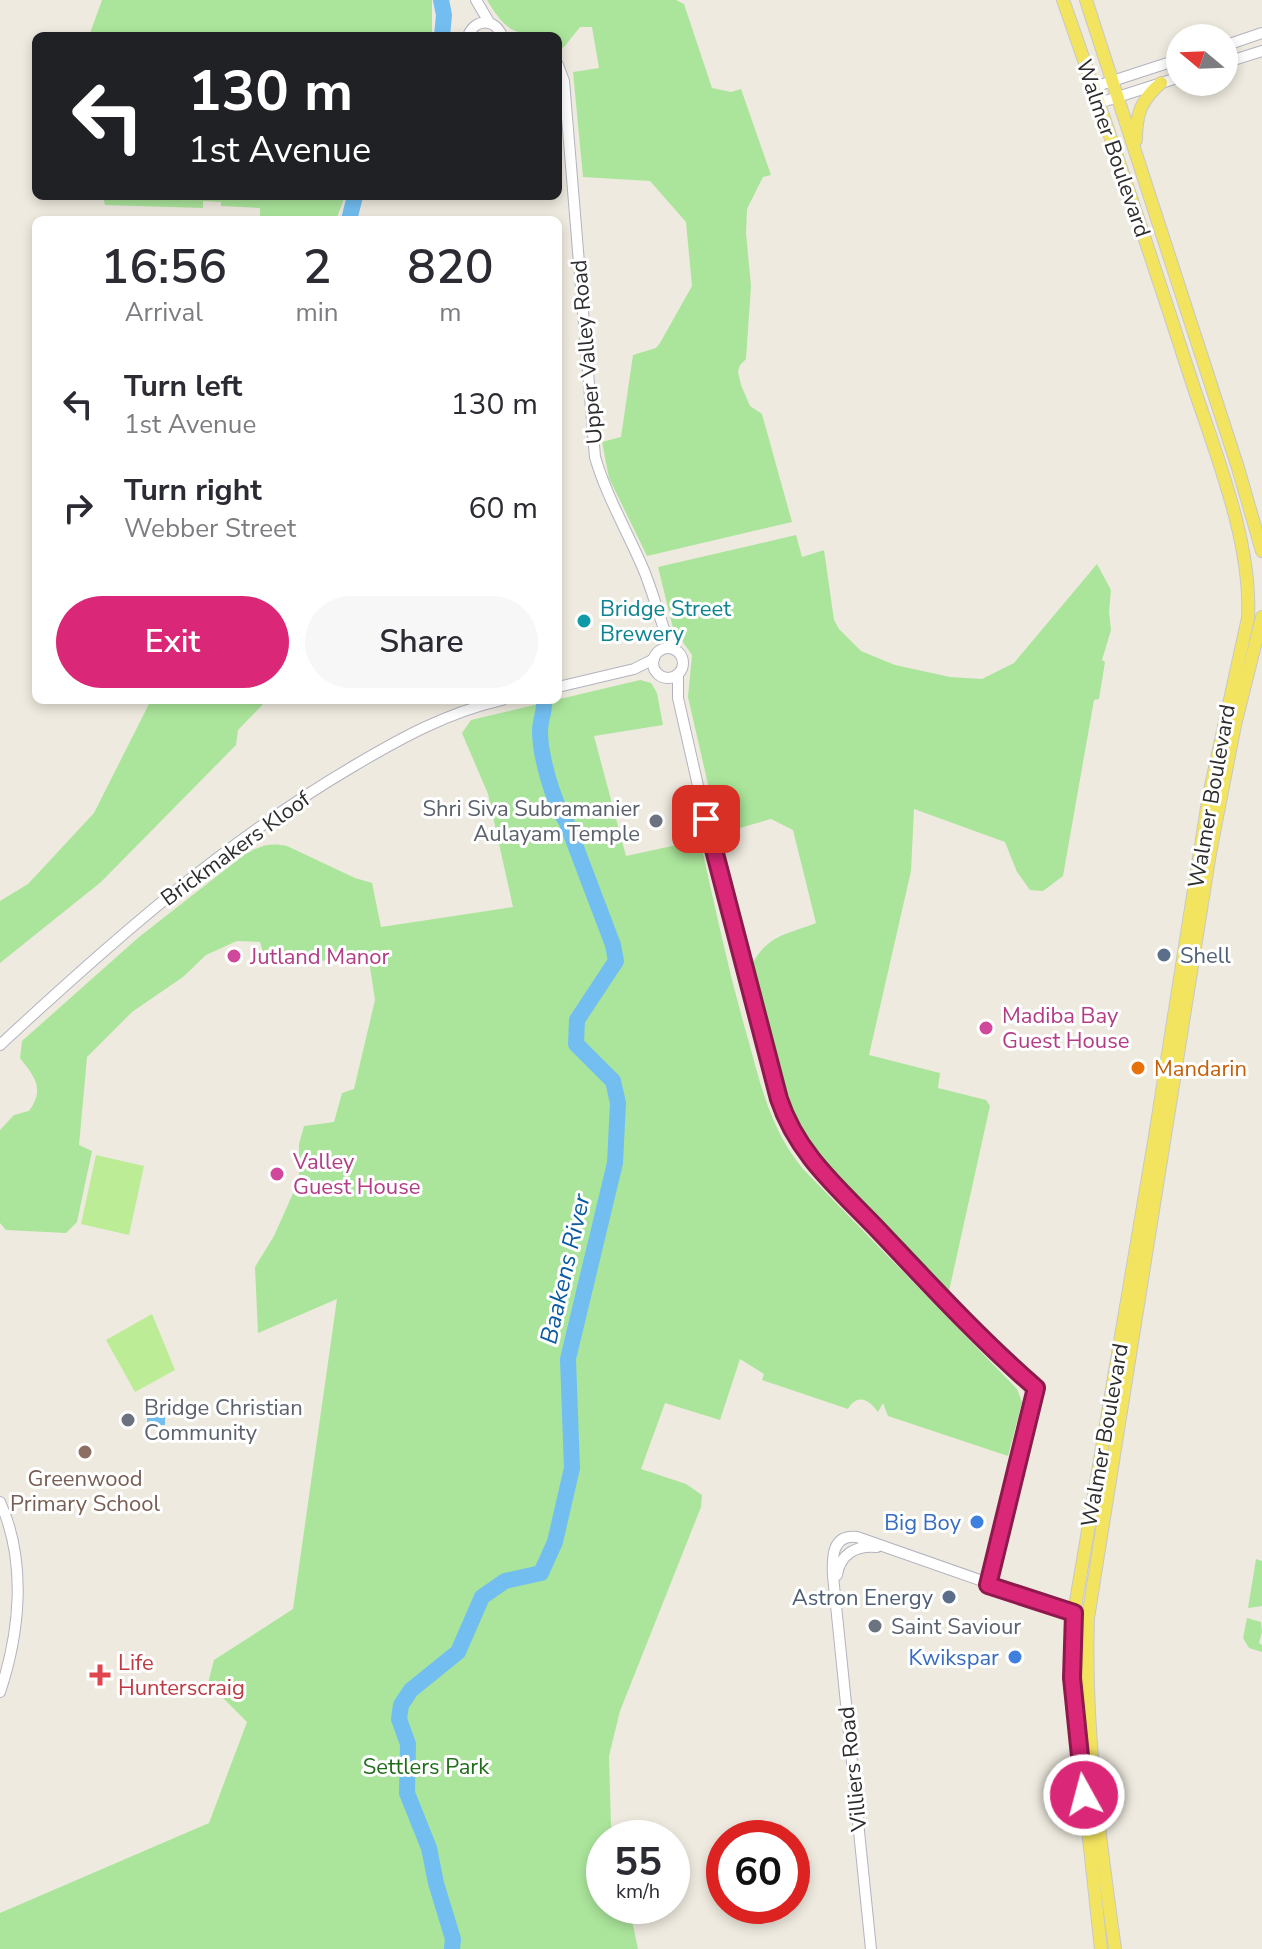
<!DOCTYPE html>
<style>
body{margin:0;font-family:"Nunito Sans",sans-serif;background:#f7f7f7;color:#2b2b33;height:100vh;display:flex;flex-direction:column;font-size:30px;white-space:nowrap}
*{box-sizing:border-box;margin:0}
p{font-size:26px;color:#7c7c81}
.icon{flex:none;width:44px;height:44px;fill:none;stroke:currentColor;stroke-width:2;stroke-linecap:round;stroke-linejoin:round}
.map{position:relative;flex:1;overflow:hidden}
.side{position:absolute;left:32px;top:216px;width:530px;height:488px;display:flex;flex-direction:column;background:#fff;border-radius:12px;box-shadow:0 4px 12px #0003}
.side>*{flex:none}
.guide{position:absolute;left:32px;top:32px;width:530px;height:168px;border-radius:12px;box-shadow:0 4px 12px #0003;background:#202124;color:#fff;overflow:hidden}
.needle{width:52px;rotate:289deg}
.controls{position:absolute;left:1166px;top:24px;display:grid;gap:16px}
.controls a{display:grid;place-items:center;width:72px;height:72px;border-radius:50%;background:#fff;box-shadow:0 4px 12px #0003;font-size:40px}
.speed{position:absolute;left:586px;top:1820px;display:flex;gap:16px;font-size:40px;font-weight:700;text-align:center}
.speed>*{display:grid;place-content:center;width:104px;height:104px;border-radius:50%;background:#fff;box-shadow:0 4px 12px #0003;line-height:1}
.speed small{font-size:20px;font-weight:400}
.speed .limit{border:12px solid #d22;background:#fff;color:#111}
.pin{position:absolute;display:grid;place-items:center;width:68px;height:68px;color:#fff;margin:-34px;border-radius:16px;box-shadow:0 4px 12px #0006}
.me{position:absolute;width:88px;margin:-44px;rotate:353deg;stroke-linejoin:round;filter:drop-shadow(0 0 6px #0008)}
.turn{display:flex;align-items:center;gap:28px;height:168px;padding:0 24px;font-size:36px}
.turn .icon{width:104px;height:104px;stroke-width:2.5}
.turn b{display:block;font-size:56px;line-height:68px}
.eta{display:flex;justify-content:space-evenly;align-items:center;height:136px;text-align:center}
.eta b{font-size:48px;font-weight:600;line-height:56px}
.button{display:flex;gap:16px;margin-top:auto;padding:16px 24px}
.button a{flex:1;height:92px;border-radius:48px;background:#db2777;color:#fff;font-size:32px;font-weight:600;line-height:92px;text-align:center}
.button a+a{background:#f7f7f7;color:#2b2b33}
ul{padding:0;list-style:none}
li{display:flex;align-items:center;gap:24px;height:104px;padding:0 24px}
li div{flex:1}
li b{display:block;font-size:30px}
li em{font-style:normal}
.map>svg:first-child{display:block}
</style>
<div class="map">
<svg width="1262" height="1949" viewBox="0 0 1262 1949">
<rect width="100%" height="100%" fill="#eeeadf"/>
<g fill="#abe59b">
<polygon points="102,0 432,0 432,36 89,36"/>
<path d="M487,0H676L684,4L712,88L731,92L741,89L771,175L763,177L747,209L746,233L751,286L746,359L740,365L738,372L741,385L750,406L762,414L792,522L647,556L609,478L602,442L621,437L633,355L656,348L660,343L692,286L686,222L650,181L583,177L573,72L599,68L592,27H580L564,47L558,49V36C520,36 508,36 487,0Z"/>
<polygon points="103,196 345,196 336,220 260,220 260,208 221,206 221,202 203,201 203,208 105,205"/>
<path d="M796,535L802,557L824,550L834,620L839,629L861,651L873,656L895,665L950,677L982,679L1014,663L1097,564L1111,590L1109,612L1111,630L1102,660L1105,662L1099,699L1094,700L1063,876L1043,891L1030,890L1017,872L1005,842L914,809L911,871L869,1055L940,1073L938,1088L986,1100L990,1106L949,1291L826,1164L801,1131L787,1099L751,966C768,934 786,935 816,923L793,830L771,819L729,831H723L718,828L688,697L692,655L673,628L658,567Z"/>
<path d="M640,680L651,683L657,693L663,725L594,736L626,856L700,840C715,907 729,973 748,1039C761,1086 771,1131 803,1169L1017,1389L1022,1402L1008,1456L888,1416L883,1403L878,1412C870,1401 858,1392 848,1409L762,1380L764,1374L740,1359L720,1420L665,1403L641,1469L686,1484L702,1495L701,1507L620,1711L609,1756L611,1825L614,1838H604V1906H629L638,1949H0V1913L209,1823L247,1722L208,1683L214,1660L293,1609L337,1299L258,1333L255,1267L274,1236L299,1180V1144L304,1126L334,1122L342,1093L354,1089L375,1000L368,954L301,964L289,958L265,959L260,942L237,941L206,955L183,977L132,1012L87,1057L79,1145L92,1151L77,1222L66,1233L6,1230L0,1223V1130L14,1115L29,1111C45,1089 35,1077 20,1058L22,1041L139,937L244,855C259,846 270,842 287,846L355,878L372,883L381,927L513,907L488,794L462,733L471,720Z"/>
<polygon points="151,700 267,700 238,730 236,745 101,882 0,963 0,901 28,884 94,813"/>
<polygon points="1256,1559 1262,1561 1262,1606 1248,1608"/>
<polygon points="1247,1618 1261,1622 1262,1632 1259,1643 1262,1645 1262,1652 1249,1648 1243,1638"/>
</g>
<g fill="#bdec97">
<polygon points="96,1155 144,1166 129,1235 81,1224"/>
<polygon points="152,1314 175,1370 135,1392 106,1340"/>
</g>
<rect fill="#72bef1" x="147" y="1404" width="18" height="21"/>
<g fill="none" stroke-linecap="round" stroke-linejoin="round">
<g stroke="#72bef1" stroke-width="16">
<polyline points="441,0 444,15 442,36"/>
<polyline points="349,220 355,196"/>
<path d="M452,1949L453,1939L436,1883L429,1848L407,1793L408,1744L399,1719L401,1705L411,1690L458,1652L482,1597L505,1581L541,1573L555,1542L572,1468L568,1359L615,1163L618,1103L613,1081L576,1044L577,1020L616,961L613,945L566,821C553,802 540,755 540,731C540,721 545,711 544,700"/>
</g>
<defs>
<g id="tertiary">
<polyline points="476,0 489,22"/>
<path d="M468,36C475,18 495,18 502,36"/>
<polyline points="1224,46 1262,33"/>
<polyline points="1224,63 1262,51"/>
<path d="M558,65L564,81L595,457C606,495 626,529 642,566C654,593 659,621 672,648"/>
<polyline points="1094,87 1180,59"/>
<polyline points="1099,103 1180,77"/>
<circle cx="668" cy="663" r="15"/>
<path d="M678,675V698L711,843L785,1118C808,1163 844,1195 879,1231C931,1284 980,1339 1036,1388L988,1585"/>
<polyline points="558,687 634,669 654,659"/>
<path d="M0,1045C110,943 223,843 352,767C401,738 446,713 502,700"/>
<path d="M0,1502C27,1561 20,1632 0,1692"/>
<path d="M837,1575C840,1554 856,1545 877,1547"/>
<path d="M871,1949L833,1576C832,1557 832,1534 857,1537L1088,1618"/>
</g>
<g id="primary">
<path d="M1063,0C1107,125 1149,250 1190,376C1214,450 1252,540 1248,618L1209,795L1155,1136L1074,1613L1071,1652L1075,1709L1101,1949"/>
<polyline points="1086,0 1238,468 1262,551"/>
<path d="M1136,140C1136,114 1141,100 1161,83"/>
<path d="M1115,1949C1100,1840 1084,1728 1088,1618L1210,853L1235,725L1262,617"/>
</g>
</defs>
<use href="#tertiary" stroke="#b3b3c0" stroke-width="12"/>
<use href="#primary" stroke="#c8c8c8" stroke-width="14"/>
<use href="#tertiary" stroke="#fff" stroke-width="10"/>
<use href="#primary" stroke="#f3e45f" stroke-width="12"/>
</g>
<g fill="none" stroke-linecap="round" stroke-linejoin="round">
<defs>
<path id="route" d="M706,819L779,1099C798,1157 843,1192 883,1235C933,1288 981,1340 1036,1388L988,1585L1074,1613L1072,1678L1084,1795"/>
</defs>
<use href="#route" stroke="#8e194d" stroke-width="20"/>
<use href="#route" stroke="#db2777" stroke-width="14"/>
</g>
<circle fill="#0f9aa8" stroke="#fff" stroke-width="3" cx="584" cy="621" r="8"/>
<g fill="#6b7280" stroke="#fff" stroke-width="3">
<circle cx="656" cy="821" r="8"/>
<circle cx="128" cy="1420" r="8"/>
<circle cx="875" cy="1626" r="8"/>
</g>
<g fill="#5c6f8a" stroke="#fff" stroke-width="3">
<circle cx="1164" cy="955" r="8"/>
<circle cx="949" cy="1597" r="8"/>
</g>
<g fill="#d1479c" stroke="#fff" stroke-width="3">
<circle cx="234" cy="956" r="8"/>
<circle cx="986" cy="1028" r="8"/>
<circle cx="277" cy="1174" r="8"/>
</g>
<circle fill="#e8710a" stroke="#fff" stroke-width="3" cx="1138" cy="1068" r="8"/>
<circle fill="#8d6e63" stroke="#fff" stroke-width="3" cx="85" cy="1452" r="8"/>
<g fill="#3f7fe0" stroke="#fff" stroke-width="3">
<circle cx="977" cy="1522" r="8"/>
<circle cx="1015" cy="1657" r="8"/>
</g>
<path fill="#e0444e" stroke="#fff" stroke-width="3" d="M96 1663h8v8h8v8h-8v8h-8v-8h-8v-8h8z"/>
<g text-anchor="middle" stroke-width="6" stroke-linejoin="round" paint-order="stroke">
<g font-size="22" fill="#2d2d2d" stroke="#fff">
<text transform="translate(1114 148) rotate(71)" y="8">Walmer Boulevard</text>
<text transform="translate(586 352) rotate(-95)" y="8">Upper Valley Road</text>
<text transform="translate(1211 796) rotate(-80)" y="8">Walmer Boulevard</text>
<text transform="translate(235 848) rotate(-36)" y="8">Brickmakers Kloof</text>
<text transform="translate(1104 1435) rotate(-80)" y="8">Walmer Boulevard</text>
<text transform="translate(852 1769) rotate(-96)" y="8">Villiers Road</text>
</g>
<g font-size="22" fill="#0d838f" stroke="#fff" text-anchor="start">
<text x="600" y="616">Bridge Street<tspan x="600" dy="25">Brewery</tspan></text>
</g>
<g font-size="22" fill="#5b616d" stroke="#fff" text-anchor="start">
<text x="640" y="816" text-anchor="end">Shri Siva Subramanier<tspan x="640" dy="25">Aulayam Temple</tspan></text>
<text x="144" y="1415">Bridge Christian<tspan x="144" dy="25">Community</tspan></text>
<text x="891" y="1634">Saint Saviour</text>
</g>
<g font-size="22" fill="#4e5e75" stroke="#fff" text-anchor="start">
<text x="1180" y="963">Shell</text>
<text x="933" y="1605" text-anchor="end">Astron Energy</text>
</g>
<g font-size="22" fill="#b23c85" stroke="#fff" text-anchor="start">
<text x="250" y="964">Jutland Manor</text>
<text x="1002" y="1023">Madiba Bay<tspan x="1002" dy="25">Guest House</tspan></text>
<text x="293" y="1169">Valley<tspan x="293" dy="25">Guest House</tspan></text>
</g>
<g font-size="22" fill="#c56008" stroke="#fff" text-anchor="start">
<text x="1154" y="1076">Mandarin</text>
</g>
<g font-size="22" fill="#785e54" stroke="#fff">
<text x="85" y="1486">Greenwood<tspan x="85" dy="25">Primary School</tspan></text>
</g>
<g font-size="22" fill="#366cbe" stroke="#fff" text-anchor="end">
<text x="961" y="1530">Big Boy</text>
<text x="999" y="1665">Kwikspar</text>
</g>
<g font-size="22" fill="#be3a42" stroke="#fff" text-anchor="start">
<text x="118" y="1670">Life<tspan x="118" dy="25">Hunterscraig</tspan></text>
</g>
<g font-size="22" fill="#206d1a" stroke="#fff">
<text x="426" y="1774">Settlers Park</text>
</g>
<g font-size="24" font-style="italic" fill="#0b5aa2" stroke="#fff">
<text transform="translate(565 1269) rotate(-77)" y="8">Baakens River</text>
</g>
</g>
</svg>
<div class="controls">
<a><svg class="needle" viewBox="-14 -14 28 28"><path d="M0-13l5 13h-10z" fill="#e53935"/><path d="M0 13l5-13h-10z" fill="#7c7c81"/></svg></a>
</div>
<div class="speed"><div>55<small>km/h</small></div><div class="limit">60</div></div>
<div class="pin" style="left:706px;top:819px;background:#d93025"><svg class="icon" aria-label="arrive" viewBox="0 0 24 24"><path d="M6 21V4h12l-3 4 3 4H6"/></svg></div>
<svg class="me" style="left:1084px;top:1795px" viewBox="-20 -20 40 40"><circle r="17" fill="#db2777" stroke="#fff" stroke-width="3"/><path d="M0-11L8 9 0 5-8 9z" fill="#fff"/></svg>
<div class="guide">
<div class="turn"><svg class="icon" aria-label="left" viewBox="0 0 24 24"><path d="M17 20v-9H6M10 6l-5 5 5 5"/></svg><div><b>130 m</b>1st Avenue</div></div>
</div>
<section class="side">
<div class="eta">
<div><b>16:56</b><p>Arrival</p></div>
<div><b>2</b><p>min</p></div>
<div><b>820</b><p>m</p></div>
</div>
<ul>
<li><svg class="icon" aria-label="left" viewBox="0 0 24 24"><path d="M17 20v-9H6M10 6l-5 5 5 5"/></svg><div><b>Turn left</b><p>1st Avenue</p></div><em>130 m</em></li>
<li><svg class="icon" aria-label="right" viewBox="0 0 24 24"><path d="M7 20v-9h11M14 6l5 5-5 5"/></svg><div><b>Turn right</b><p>Webber Street</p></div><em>60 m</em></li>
</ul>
<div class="button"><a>Exit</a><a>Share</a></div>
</section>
</div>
